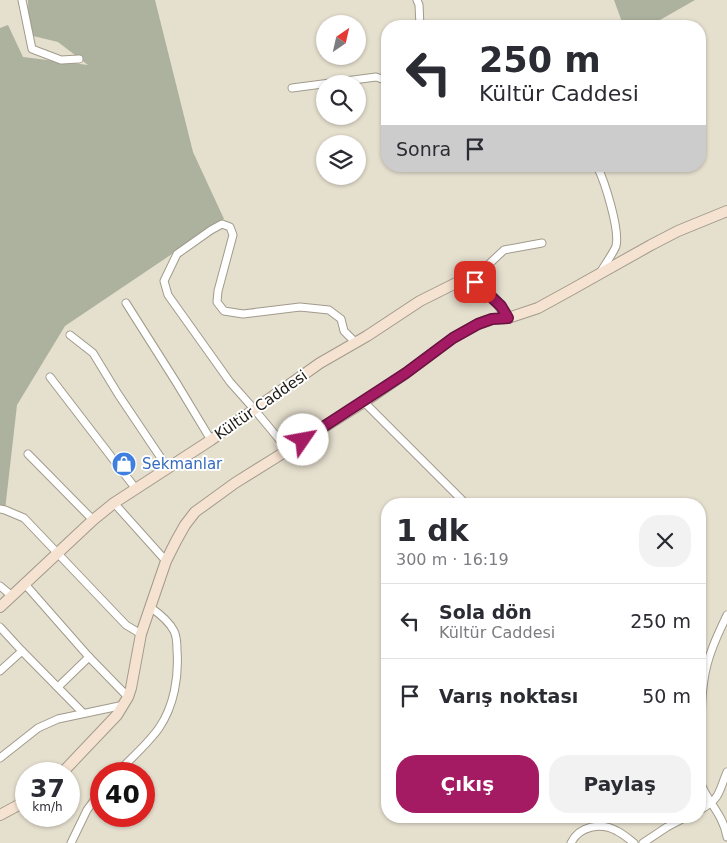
<!DOCTYPE html>
<html lang="tr">
<meta charset="utf-8">
<style>
body{margin:0;font-family:"DejaVu Sans",sans-serif;background:#f2f2f3;color:#2b2b33;height:100vh;display:flex;flex-direction:column;font-size:19px;white-space:nowrap}
*{box-sizing:border-box;margin:0}
p{font-size:16px;color:#7c7c81}
.icon{flex:none;width:28px;height:28px;fill:none;stroke:currentColor;stroke-width:2;stroke-linecap:round;stroke-linejoin:round}
.map{position:relative;flex:1;overflow:hidden}
.sheet{position:absolute;left:381px;top:498px;width:325px;height:325px;display:flex;flex-direction:column;background:#fff;border-radius:20px;box-shadow:0 1px 4px #0004}
.sheet>*{flex:none}
.guide{position:absolute;left:381px;top:20px;width:325px;height:152px;border-radius:20px;box-shadow:0 1px 4px #0004;background:#fff;color:#2b2b33;overflow:hidden}
.needle{width:32px;rotate:34deg}
.tools{position:absolute;left:316px;top:15px;display:grid;gap:10px}
.tools a{display:grid;place-items:center;width:50px;height:50px;border-radius:50%;background:#fff;box-shadow:0 1px 4px #0004;font-size:25px}
.speed{position:absolute;left:15px;top:762px;display:flex;gap:10px;font-size:25px;font-weight:700;text-align:center}
.speed>*{display:grid;place-content:center;width:65px;height:65px;border-radius:50%;background:#fff;box-shadow:0 1px 4px #0004;line-height:1}
.speed small{font-size:12px;font-weight:400}
.speed .limit{border:8px solid #d22;background:#fff;color:#111}
.pin{position:absolute;display:grid;place-items:center;width:42px;height:42px;color:#fff;margin:-21px;border-radius:10px;box-shadow:0 2px 8px #0006}
.me{position:absolute;width:55px;margin:-28px;rotate:57deg;stroke-linejoin:round;filter:drop-shadow(0 0 4px #0008)}
.turn{display:flex;align-items:center;gap:18px;height:105px;padding:0 15px;font-size:22px}
.turn .icon{width:65px;height:65px;stroke-width:2.5}
.turn b{display:block;font-size:35px;line-height:42px}
.then{display:flex;align-items:center;height:48px;padding:0 15px;background:#0003;gap:10px;font-size:19px}
.round{display:grid;place-items:center;flex:none;width:52px;height:52px;border-radius:20px;background:#f2f2f3}
.summary{display:flex;align-items:center;justify-content:space-between;height:85px;padding:0 15px}
h1{font-size:30px;font-weight:800;line-height:38px}
.cta{display:flex;gap:10px;margin-top:auto;padding:10px 15px}
.cta a{flex:1;height:58px;border-radius:20px;background:#a41b64;color:#fff;font-size:20px;font-weight:800;line-height:58px;text-align:center}
.cta a+a{background:#f2f2f3;color:#2b2b33}
ul{padding:0;list-style:none}
li{display:flex;align-items:center;gap:15px;height:75px;padding:0 15px;border-top:1px solid #e1e1e2}
li div{flex:1}
li b{display:block;font-size:19px}
li em{font-style:normal}
.map>svg:first-child{display:block}
</style>
<div class="map">
<svg width="727" height="843" viewBox="0 0 727 843">
<rect width="100%" height="100%" fill="#e5dfce"/>
<g fill="#adb29f">
<polygon points="28,0 155,0 193,152 224,219 65,326 17,405 5,510 0,509 0,28 8,25 23,57 88,65 58,42 29,35"/>
<polygon points="614,0 695,0 660,20 622,22"/>
</g>
<g fill="none" stroke-linecap="round" stroke-linejoin="round">
<defs>
<g id="street">
<polyline points="22,0 32,49 61,60 79,59"/>
<polyline points="417,0 419,5 420,26"/>
<polyline points="292,88 376,77 388,81"/>
<path d="M597,166C605,182 620,230 616,246C614,252 604,266 600,273"/>
<polyline points="470,279 482,275 489,264 504,250 542,243"/>
<polyline points="126,303 176,382 211,440"/>
<polyline points="70,335 93,353 118,394 167,467"/>
<polyline points="50,377 136,489"/>
<polyline points="364,402 466,504"/>
<polyline points="288,450 254,409 230,382 168,295 164,281 177,254 211,230 222,224 230,227 233,235 218,291 217,302 224,311 243,314 300,307 329,310 341,319 344,331 356,343"/>
<polyline points="28,454 93,520"/>
<polyline points="114,503 166,561"/>
<polyline points="0,509 5,510 24,518 126,625 141,634"/>
<polyline points="24,583 89,657 128,697"/>
<polyline points="0,586 12,596"/>
<polyline points="0,627 22,651 83,713"/>
<polyline points="0,671 22,651"/>
<polyline points="58,687 89,657"/>
<polyline points="0,758 38,728 58,719 124,705"/>
<path d="M700,769C703,740 699,710 704,680C707,657 717,636 727,615"/>
<path d="M116,774C130,759 147,745 159,728C174,706 179,677 177,650C177,644 177,637 174,631C169,621 160,614 150,607"/>
<path d="M700,781C706,801 723,813 727,837"/>
<path d="M700,810C721,798 718,793 727,772"/>
<polyline points="71,843 87,810 101,791"/>
<path d="M571,843C579,826 601,822 617,831C623,834 629,839 634,843"/>
<polyline points="643,843 667,827 688,816"/>
</g>
<g id="secondary">
<path d="M0,607L93,520L114,503L211,440L320,363L367,336L420,301L456,283L470,279C486,288 499,303 508,318"/>
<polyline points="61,774 117,715 128,697 131,688 141,634 166,561 176,541 185,525 195,512 235,483 288,450 364,402 406,373 453,338 478,324 492,319 508,318 538,308 569,291 651,245 678,231 727,211"/>
<polyline points="0,815 26,801"/>
</g>
</defs>
<use href="#street" stroke="#a19b8c" stroke-width="9"/>
<use href="#secondary" stroke="#a19b8c" stroke-width="12"/>
<use href="#street" stroke="#fff" stroke-width="7"/>
<use href="#secondary" stroke="#f6e2d0" stroke-width="10"/>
</g>
<g fill="none" stroke-linecap="round" stroke-linejoin="round">
<defs>
<polyline id="route" points="303,440 406,373 453,338 478,324 492,319 508,318 501,306 475,282"/>
</defs>
<use href="#route" stroke="#6b1241" stroke-width="12"/>
<use href="#route" stroke="#a41b64" stroke-width="9"/>
</g>
<defs>
<symbol id="shop-disc" viewBox="-11 -11 22 22"><circle r="9.5" fill="#3f7fe0" stroke="#fff"/><path d="M-5-2.5h2.3a2.7 3.5 0 0 1 5.4 0H5L5.5 6h-11ZM-1.5-2.5h3a1.5 2.3 0 0 0-3 0Z" fill="#fff"/></symbol>
</defs>
<g fill-rule="evenodd">
<use href="#shop-disc" x="110" y="450" width="28" height="28"/>
</g>
<g text-anchor="middle" stroke-width="4" stroke-linejoin="round" paint-order="stroke">
<g font-size="15" fill="#1c1a14" stroke="#fff">
<text transform="translate(261 405) rotate(-35)" y="5">Kültür Caddesi</text>
</g>
<g font-size="15" fill="#366cbe" stroke="#fff" text-anchor="start">
<text x="142" y="469">Sekmanlar</text>
</g>
</g>
</svg>
<div class="tools">
<a><svg class="needle" viewBox="-14 -14 28 28"><path d="M0-13l5 13h-10z" fill="#e53935"/><path d="M0 13l5-13h-10z" fill="#7c7c81"/></svg></a>
<a><svg class="icon" aria-label="search" viewBox="0 0 24 24"><circle cx="10" cy="10" r="6"/><path d="M15 15l6 6"/></svg></a>
<a><svg class="icon" aria-label="layers" viewBox="0 0 24 24"><path d="M12 4l9 5-9 5-9-5zM3 14l9 5 9-5"/></svg></a>
</div>
<div class="speed"><div>37<small>km/h</small></div><div class="limit">40</div></div>
<div class="pin" style="left:475px;top:282px;background:#d93025"><svg class="icon" aria-label="arrive" viewBox="0 0 24 24"><path d="M6 21V4h12l-3 4 3 4H6"/></svg></div>
<svg class="me" style="left:303px;top:440px" viewBox="-20 -20 40 40"><circle r="19" fill="#fff"/><path d="M0-13L10 11 0 6-10 11z" fill="#a41b64"/></svg>
<div class="guide">
<div class="turn"><svg class="icon" aria-label="left" viewBox="0 0 24 24"><path d="M17 20v-9H6M10 6l-5 5 5 5"/></svg><div><b>250 m</b>Kültür Caddesi</div></div>
<div class="then">Sonra<svg class="icon" aria-label="arrive" viewBox="0 0 24 24"><path d="M6 21V4h12l-3 4 3 4H6"/></svg></div>
</div>
<section class="sheet">
<div class="summary"><div><h1>1 dk</h1><p>300 m · 16:19</p></div><a class="round"><svg class="icon" aria-label="close" viewBox="0 0 24 24"><path d="M6 6l12 12M18 6L6 18"/></svg></a></div>
<ul>
<li><svg class="icon" aria-label="left" viewBox="0 0 24 24"><path d="M17 20v-9H6M10 6l-5 5 5 5"/></svg><div><b>Sola dön</b><p>Kültür Caddesi</p></div><em>250 m</em></li>
<li><svg class="icon" aria-label="arrive" viewBox="0 0 24 24"><path d="M6 21V4h12l-3 4 3 4H6"/></svg><div><b>Varış noktası</b></div><em>50 m</em></li>
</ul>
<div class="cta"><a>Çıkış</a><a>Paylaş</a></div>
</section>
</div>
